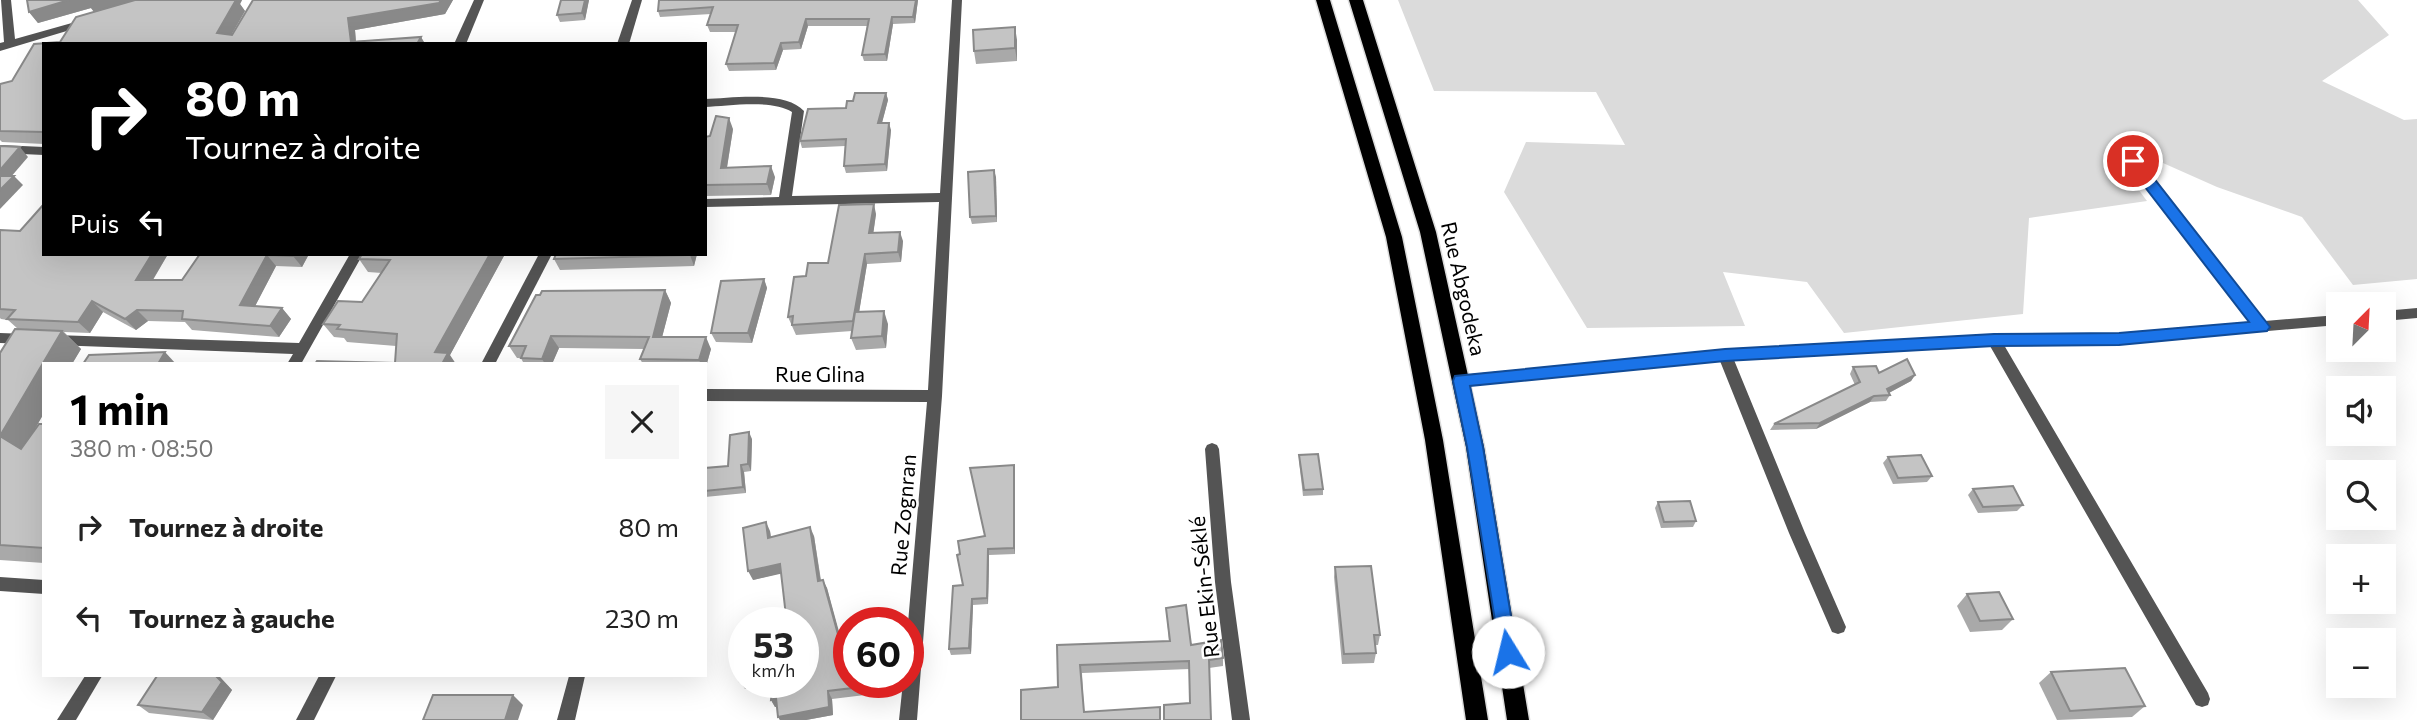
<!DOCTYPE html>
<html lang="fr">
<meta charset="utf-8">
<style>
body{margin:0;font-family:Commissioner,sans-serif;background:#f6f6f6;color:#222;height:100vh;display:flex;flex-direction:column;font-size:26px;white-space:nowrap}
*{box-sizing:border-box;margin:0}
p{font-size:23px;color:#767676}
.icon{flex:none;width:38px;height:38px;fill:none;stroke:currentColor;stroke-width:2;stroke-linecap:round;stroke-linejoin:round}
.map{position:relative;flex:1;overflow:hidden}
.drawer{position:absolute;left:42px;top:362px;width:665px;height:315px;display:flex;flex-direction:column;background:#fff;border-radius:0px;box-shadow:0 7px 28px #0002}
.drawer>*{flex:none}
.hud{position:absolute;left:42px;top:42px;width:665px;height:214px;border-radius:0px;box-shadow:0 7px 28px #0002;background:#000;color:#fff;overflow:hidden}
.needle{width:46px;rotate:24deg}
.fabs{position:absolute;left:2326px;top:292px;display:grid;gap:14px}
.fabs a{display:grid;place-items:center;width:70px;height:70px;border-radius:0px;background:#fff;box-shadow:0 7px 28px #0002;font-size:35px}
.speed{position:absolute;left:728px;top:607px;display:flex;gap:14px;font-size:35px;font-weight:700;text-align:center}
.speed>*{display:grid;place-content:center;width:91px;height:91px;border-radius:50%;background:#fff;box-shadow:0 7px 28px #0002;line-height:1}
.speed small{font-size:18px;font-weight:400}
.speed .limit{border:10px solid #d22;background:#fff;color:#111}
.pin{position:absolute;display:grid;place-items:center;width:60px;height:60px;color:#fff;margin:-30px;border:4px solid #fff;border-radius:50%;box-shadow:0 2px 7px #0007}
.me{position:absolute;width:77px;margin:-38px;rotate:351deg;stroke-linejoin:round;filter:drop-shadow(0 0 5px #0008)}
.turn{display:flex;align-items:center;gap:24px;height:147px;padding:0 28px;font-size:32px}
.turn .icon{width:91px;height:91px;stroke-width:2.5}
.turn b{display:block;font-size:49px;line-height:60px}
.then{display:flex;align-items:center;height:66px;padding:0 28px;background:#0003;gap:14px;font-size:26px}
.round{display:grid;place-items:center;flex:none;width:74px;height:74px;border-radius:0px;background:#f6f6f6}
.headline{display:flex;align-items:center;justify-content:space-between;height:119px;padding:0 28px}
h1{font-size:42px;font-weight:700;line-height:52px;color:#000}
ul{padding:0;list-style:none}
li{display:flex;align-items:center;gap:21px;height:91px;padding:0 28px}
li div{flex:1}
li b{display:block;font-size:26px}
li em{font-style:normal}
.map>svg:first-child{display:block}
</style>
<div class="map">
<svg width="2417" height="720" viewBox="0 0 2417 720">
<rect width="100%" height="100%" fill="#fff"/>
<polygon fill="#dbdbdb" points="1398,0 2358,0 2389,35 2322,81 2404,120 2417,119 2417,279 2353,285 2302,217 2217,187 2145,155 2106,146 2147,201 2029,218 2023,314 1844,333 1807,282 1723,272 1745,326 1587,328 1504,192 1526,142 1625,145 1596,92 1434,91"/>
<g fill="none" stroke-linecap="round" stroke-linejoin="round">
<defs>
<g id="primary">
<polygon points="1316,0 1330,0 1402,237 1443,440 1488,720 1466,720 1425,440 1386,237"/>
<polygon points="1349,0 1363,0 1436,232 1484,447 1529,720 1507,720 1466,447 1420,232"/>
</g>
</defs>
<use href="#primary" stroke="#dbdbdb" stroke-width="3"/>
<g fill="#545454" fill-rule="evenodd">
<polygon points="1,0 11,0 15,39 86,19 92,22 90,24 0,51 0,43 4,42"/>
<polygon points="474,0 484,0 466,44 454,44"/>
<polygon points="632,0 642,0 629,44 617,44"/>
<path d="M952,0H962L942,396L917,720H899L903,682H908V623L927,402L705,401V389L928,390L939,202L705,207V199L779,197L792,112C772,99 728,106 705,107V99C732,98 785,90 804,111L792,196L940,193Z"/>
<polygon points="0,145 44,147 44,155 0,153"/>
<polygon points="2133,157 2137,158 2265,321 2338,315 2338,325 2119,344 2004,345 2208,693 2210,699 2208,705 2202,707 2196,705 1990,346 1734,360 1805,533 1846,627 1844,632 1838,634 1832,632 1789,533 1720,361 1461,387 1456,385 1454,381 1456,377 1461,375 1725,350 1994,335 2119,334 2251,322 2129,164 2127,161 2129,158"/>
<polygon points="350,254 363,254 301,364 287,364 293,354 54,345 47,340 54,335 299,343"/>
<polygon points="539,254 552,254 495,364 481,364"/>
<polygon points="2417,308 2417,318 2384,321 2384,311"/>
<polygon points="0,333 27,334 34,339 27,344 0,343"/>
<polygon points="1212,443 1217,445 1219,449 1231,582 1250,720 1232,720 1215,582 1205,449 1207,445"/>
<polygon points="0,577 44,580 44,594 0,591"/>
<polygon points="85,676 102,676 76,720 57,720"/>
<polygon points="319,676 336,676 314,720 296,720"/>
<polygon points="569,676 585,676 575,720 557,720"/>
</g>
<use href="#primary" fill="#000" fill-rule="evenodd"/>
</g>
<g fill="#a9a9a9">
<polygon points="27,0 242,0 240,4 245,11 231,35 232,35 253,0 453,0 445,14 355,30 356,41 421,37 425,44 44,44 44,144 2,142 0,140 0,84 12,81 34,44 60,42 76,17 94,12 91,8 38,23 29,12"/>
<polygon points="589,0 585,20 560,22 557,15"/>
<polygon points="659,0 918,0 915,23 893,24 887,61 864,61 862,55 867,26 808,26 801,49 783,50 776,70 729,71 726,64 736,32 710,32 707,25 711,14 660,17 658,11"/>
<polygon points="1017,40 1017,61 976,64 974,51"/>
<polygon points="886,93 888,100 882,123 891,130 887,171 846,173 844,166 845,146 802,148 800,141 846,108 853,101"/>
<polygon points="733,129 727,168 775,177 771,195 705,196 705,137 710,136"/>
<polygon points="996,177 997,222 972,224 970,217"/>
<polygon points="876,214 873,233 903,241 901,262 867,264 859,312 888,324 886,348 856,350 851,338 852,331 796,335 788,317 806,276 828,263"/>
<polygon points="0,230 20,231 44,254 168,254 153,280 182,280 200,254 309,254 302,267 276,266 255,306 282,308 291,319 279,337 192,330 185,322 148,321 136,330 103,312 90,333 64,332 81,349 72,364 44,364 44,413 32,434 44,424 44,563 0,560 0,353 18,329 8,320 1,319 0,318"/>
<polygon points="362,254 505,254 450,355 395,363 396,346 347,342 344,338 334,337 323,324 362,302 382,273 368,272 359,259"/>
<polygon points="556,254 697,254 694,266 560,270 554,259"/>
<polygon points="764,279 767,288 752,343 716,342 711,333"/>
<polygon points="665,290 671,303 662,337 711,349 705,370 705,364 643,364 640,359 644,349 559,348 552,364 524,364 521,358 517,358 509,346"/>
<polygon points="1853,367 1879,373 1915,375 1911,381 1889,393 1890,395 1886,401 1870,402 1816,429 1770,430 1774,424 1855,385 1850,374"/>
<polygon points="752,439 751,471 744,472 746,493 705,497 705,468 728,466"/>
<polygon points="1299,455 1323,489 1323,495 1303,496 1299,461"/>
<polygon points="1888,457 1932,476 1927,482 1893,484 1883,463"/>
<polygon points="1015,472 1015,554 989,555 988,604 973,605 971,654 951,655 949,649 963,585 960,554 985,536"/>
<polygon points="1973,489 2023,505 2017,511 1978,513 1968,495"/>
<polygon points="1658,502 1696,521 1693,527 1661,528 1655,508"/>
<polygon points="770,531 771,537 814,536 821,580 827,588 843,649 864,682 865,695 832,699 833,715 806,720 780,720 778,717 777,707 775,707 771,700 772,687 745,689 740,681 744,659 744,682 803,682 786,616 781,573 753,580"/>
<polygon points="1335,567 1380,635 1378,645 1375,645 1376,653 1374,663 1342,664 1334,577"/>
<polygon points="1967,594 2013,619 2002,630 1970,632 1957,606"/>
<polygon points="1166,608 1191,645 1223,658 1223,666 1209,668 1190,703 1190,669 1082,673 1084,712 1058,687 1057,645 1169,641"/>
<polygon points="2051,672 2145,706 2132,717 2057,720 2039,683"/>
<polygon points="157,676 219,676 232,690 213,720 149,713 138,705"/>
</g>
<g fill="#898989">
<polygon points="69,0 141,0 95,13 91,8 38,23 29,12"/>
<polygon points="228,0 242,0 240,4 245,11 226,44 217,33"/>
<polygon points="441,0 453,0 445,14 355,30 356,44 351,42 348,18"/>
<polygon points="585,0 589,0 585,20 582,13"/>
<polygon points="916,0 918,0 915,23 913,17"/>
<polygon points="892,17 893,24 887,61 885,54"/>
<polygon points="806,19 808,26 801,49 799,42"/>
<polygon points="1015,27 1017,40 1017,61 1015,48"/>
<polygon points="421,37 425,44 417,44"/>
<polygon points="781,43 783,50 776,70 774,63"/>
<polygon points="886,93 888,100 880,130 878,123"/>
<polygon points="729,118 733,129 725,179 721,168"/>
<polygon points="889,123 891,130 887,171 885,164"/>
<polygon points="20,147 28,157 4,185 0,181 0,170"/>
<polygon points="771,166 775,177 771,195 767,184"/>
<polygon points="994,170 996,177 997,222 996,216"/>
<polygon points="14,176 23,185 0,209 0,190"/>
<polygon points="874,204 876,214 872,243 869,233"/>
<polygon points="900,232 903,241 901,262 898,252"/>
<polygon points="152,254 168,254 146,291 136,280"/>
<polygon points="294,254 309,254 302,267 293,256"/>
<polygon points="490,254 505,254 450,355 456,364 442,364 435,352"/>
<polygon points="690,254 697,254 694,266 690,255"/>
<polygon points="865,254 867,264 856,331 853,321"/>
<polygon points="267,255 276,266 250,316 240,305"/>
<polygon points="764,279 767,288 752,343 748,333"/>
<polygon points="665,290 671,303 659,349 653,337"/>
<polygon points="92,301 103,312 90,333 78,322"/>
<polygon points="282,308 291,319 279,337 270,326"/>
<polygon points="137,310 148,321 136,330 125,319"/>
<polygon points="884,311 888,324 886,348 882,336"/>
<polygon points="62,331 81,349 72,364 44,364 44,413 21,453 0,436"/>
<polygon points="551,336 559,348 552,364 545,364 542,359"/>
<polygon points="706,337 711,349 705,370 705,364 701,364 699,360"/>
<polygon points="165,352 176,364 158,364"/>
<polygon points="1915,375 1911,381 1883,396 1887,389"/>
<polygon points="1874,396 1870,402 1816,429 1820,423"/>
<polygon points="749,432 752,439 751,471 748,464"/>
<polygon points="741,465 744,472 746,493 743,487"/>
<polygon points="1014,465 1015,472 1015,554 1014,548"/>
<polygon points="766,522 770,531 772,547 768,538"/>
<polygon points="810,527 814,536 822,590 818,581"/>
<polygon points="988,549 989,555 988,604 987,598"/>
<polygon points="780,564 784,573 753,580 748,571"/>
<polygon points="823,580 827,588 846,657 842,649"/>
<polygon points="972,599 973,605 971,654 969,648"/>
<polygon points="216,676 219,676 232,690 213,720 202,712"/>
<polygon points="861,682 864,682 865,695 861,687"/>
<polygon points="828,691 832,699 833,715 806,720 780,720 778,717"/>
<polygon points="513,695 523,705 518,720 505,720"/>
<polygon points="776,698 781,706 775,707 771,700"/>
</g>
<g fill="#c4c4c4" stroke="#898989" stroke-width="2">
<polygon points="27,0 69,0 29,12"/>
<polygon points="135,0 236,0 217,33 232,35 253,0 441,0 439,3 348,18 351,42 421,37 417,44 44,44 44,132 0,131 0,84 12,81 34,44 60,42 76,17"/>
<polygon points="561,0 585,0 582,13 557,15"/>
<polygon points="659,0 916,0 913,17 892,17 885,54 862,55 869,19 806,19 799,42 781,43 774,63 726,64 738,25 707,25 713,7 658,11"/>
<polygon points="1015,27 1015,48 974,51 973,30"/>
<polygon points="855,93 886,93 878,123 889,123 885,164 844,166 846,139 800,141 808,109 846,108 847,101 853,101"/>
<polygon points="716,116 729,118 721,168 771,166 767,184 705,185 705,137 710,136"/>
<polygon points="0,146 20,147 0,170"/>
<polygon points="994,170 996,216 970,217 968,172"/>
<polygon points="0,176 14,176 0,190"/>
<polygon points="44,204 44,254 152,254 136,280 182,280 200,254 294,254 293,256 267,255 240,305 282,308 270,326 182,319 183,311 137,310 125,319 92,301 78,322 7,319 15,310 0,309 0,230 20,231"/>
<polygon points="874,204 869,233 900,232 898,252 865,254 853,321 792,325 793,316 788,317 794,277 806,276 808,263 828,263 839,205"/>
<polygon points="362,254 490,254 435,352 448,353 442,364 315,364 317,361 395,363 397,334 337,329 340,325 323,324 338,301 362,302 390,260 359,259"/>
<polygon points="556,254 690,254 690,255 554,259"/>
<polygon points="764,279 748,333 711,333 721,281"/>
<polygon points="665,290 653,337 706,337 699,360 640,359 649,337 551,336 542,359 521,358 526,346 509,346 536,295 540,295 542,291"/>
<polygon points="884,311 882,336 851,338 855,312"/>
<polygon points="15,329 62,331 0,436 21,449 39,424 44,424 44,548 0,545 0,353"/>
<polygon points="165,352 158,364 83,364 89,355"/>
<polygon points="1907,359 1915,375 1887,389 1890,395 1874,396 1820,423 1774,424 1860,382 1853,367 1876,366 1879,373"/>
<polygon points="749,432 748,464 741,465 743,487 705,491 705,468 728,466 730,435"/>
<polygon points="1318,454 1323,489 1304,490 1299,455"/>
<polygon points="1921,455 1932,476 1898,478 1888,457"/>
<polygon points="1014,465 1014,548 988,549 987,598 972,599 969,648 949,649 953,586 963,585 957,555 960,554 958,541 985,536 970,468"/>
<polygon points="2013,486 2023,505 1983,507 1973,489"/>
<polygon points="1690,501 1696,521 1664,522 1658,502"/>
<polygon points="766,522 768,538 810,527 818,581 823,580 842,649 849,648 849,682 861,682 861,687 828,691 829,707 778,717 776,698 771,700 773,682 803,682 803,623 778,623 779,619 786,616 780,564 748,571 743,528"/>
<polygon points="1371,566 1380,635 1374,635 1376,653 1344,654 1335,567"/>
<polygon points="1999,592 2013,619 1980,621 1967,594"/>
<polygon points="1186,605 1191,645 1221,640 1223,658 1209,660 1211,720 1164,720 1164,705 1190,703 1189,661 1080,665 1084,712 1160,707 1160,720 1021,720 1021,690 1058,687 1057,645 1170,641 1166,608"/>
<polygon points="743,659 744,680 740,681"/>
<polygon points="2125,668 2145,706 2070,711 2051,672"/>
<polygon points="157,676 216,676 222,682 202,712 138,705"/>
<polygon points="433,695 513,695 505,720 423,720"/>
</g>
<polygon fill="#1a73e8" stroke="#114b97" stroke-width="2" points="2133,157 2138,158 2267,323 2270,327 2267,331 2119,345 1994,346 1725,361 1470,386 1483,447 1517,652 1514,658 1508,660 1501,658 1467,447 1453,381 1455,376 1725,349 1994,334 2119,333 2249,322 2128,165 2126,161"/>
<g text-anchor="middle" stroke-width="5" stroke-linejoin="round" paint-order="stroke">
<g font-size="21" fill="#000" stroke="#fff">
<text transform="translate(1463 289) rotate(77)" y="7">Rue Abgodeka</text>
<text x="820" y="382">Rue Glina</text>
<text transform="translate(904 515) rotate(-85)" y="7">Rue Zognran</text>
<text transform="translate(1205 587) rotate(-96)" y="7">Rue Ekin-Séklé</text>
</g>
</g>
</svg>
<div class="fabs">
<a><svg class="needle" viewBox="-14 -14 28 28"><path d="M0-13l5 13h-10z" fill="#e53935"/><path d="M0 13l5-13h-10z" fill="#767676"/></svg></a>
<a><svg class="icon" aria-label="sound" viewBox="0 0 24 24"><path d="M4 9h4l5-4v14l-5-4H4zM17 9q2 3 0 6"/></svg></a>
<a><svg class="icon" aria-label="search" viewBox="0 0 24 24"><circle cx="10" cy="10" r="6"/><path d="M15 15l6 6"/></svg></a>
<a>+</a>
<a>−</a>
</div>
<div class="speed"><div>53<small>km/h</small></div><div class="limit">60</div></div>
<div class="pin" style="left:2133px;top:161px;background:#d93025"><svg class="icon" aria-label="arrive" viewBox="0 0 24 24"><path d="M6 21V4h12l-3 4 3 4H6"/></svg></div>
<svg class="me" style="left:1508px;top:652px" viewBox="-20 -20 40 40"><circle r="19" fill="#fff"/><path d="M0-13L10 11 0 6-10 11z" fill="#1a73e8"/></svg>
<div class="hud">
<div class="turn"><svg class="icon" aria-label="right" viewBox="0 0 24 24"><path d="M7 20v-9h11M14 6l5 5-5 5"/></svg><div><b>80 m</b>Tournez à droite</div></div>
<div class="then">Puis<svg class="icon" aria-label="left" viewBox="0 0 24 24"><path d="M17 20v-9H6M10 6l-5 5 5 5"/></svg></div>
</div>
<section class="drawer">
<div class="headline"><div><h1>1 min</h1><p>380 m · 08:50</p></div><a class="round"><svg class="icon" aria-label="close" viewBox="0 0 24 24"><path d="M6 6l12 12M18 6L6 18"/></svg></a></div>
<ul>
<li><svg class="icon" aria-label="right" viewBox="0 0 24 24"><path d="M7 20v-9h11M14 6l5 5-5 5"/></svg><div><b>Tournez à droite</b></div><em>80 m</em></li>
<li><svg class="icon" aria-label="left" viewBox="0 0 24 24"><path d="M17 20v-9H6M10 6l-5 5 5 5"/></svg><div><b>Tournez à gauche</b></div><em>230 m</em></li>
</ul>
</section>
</div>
